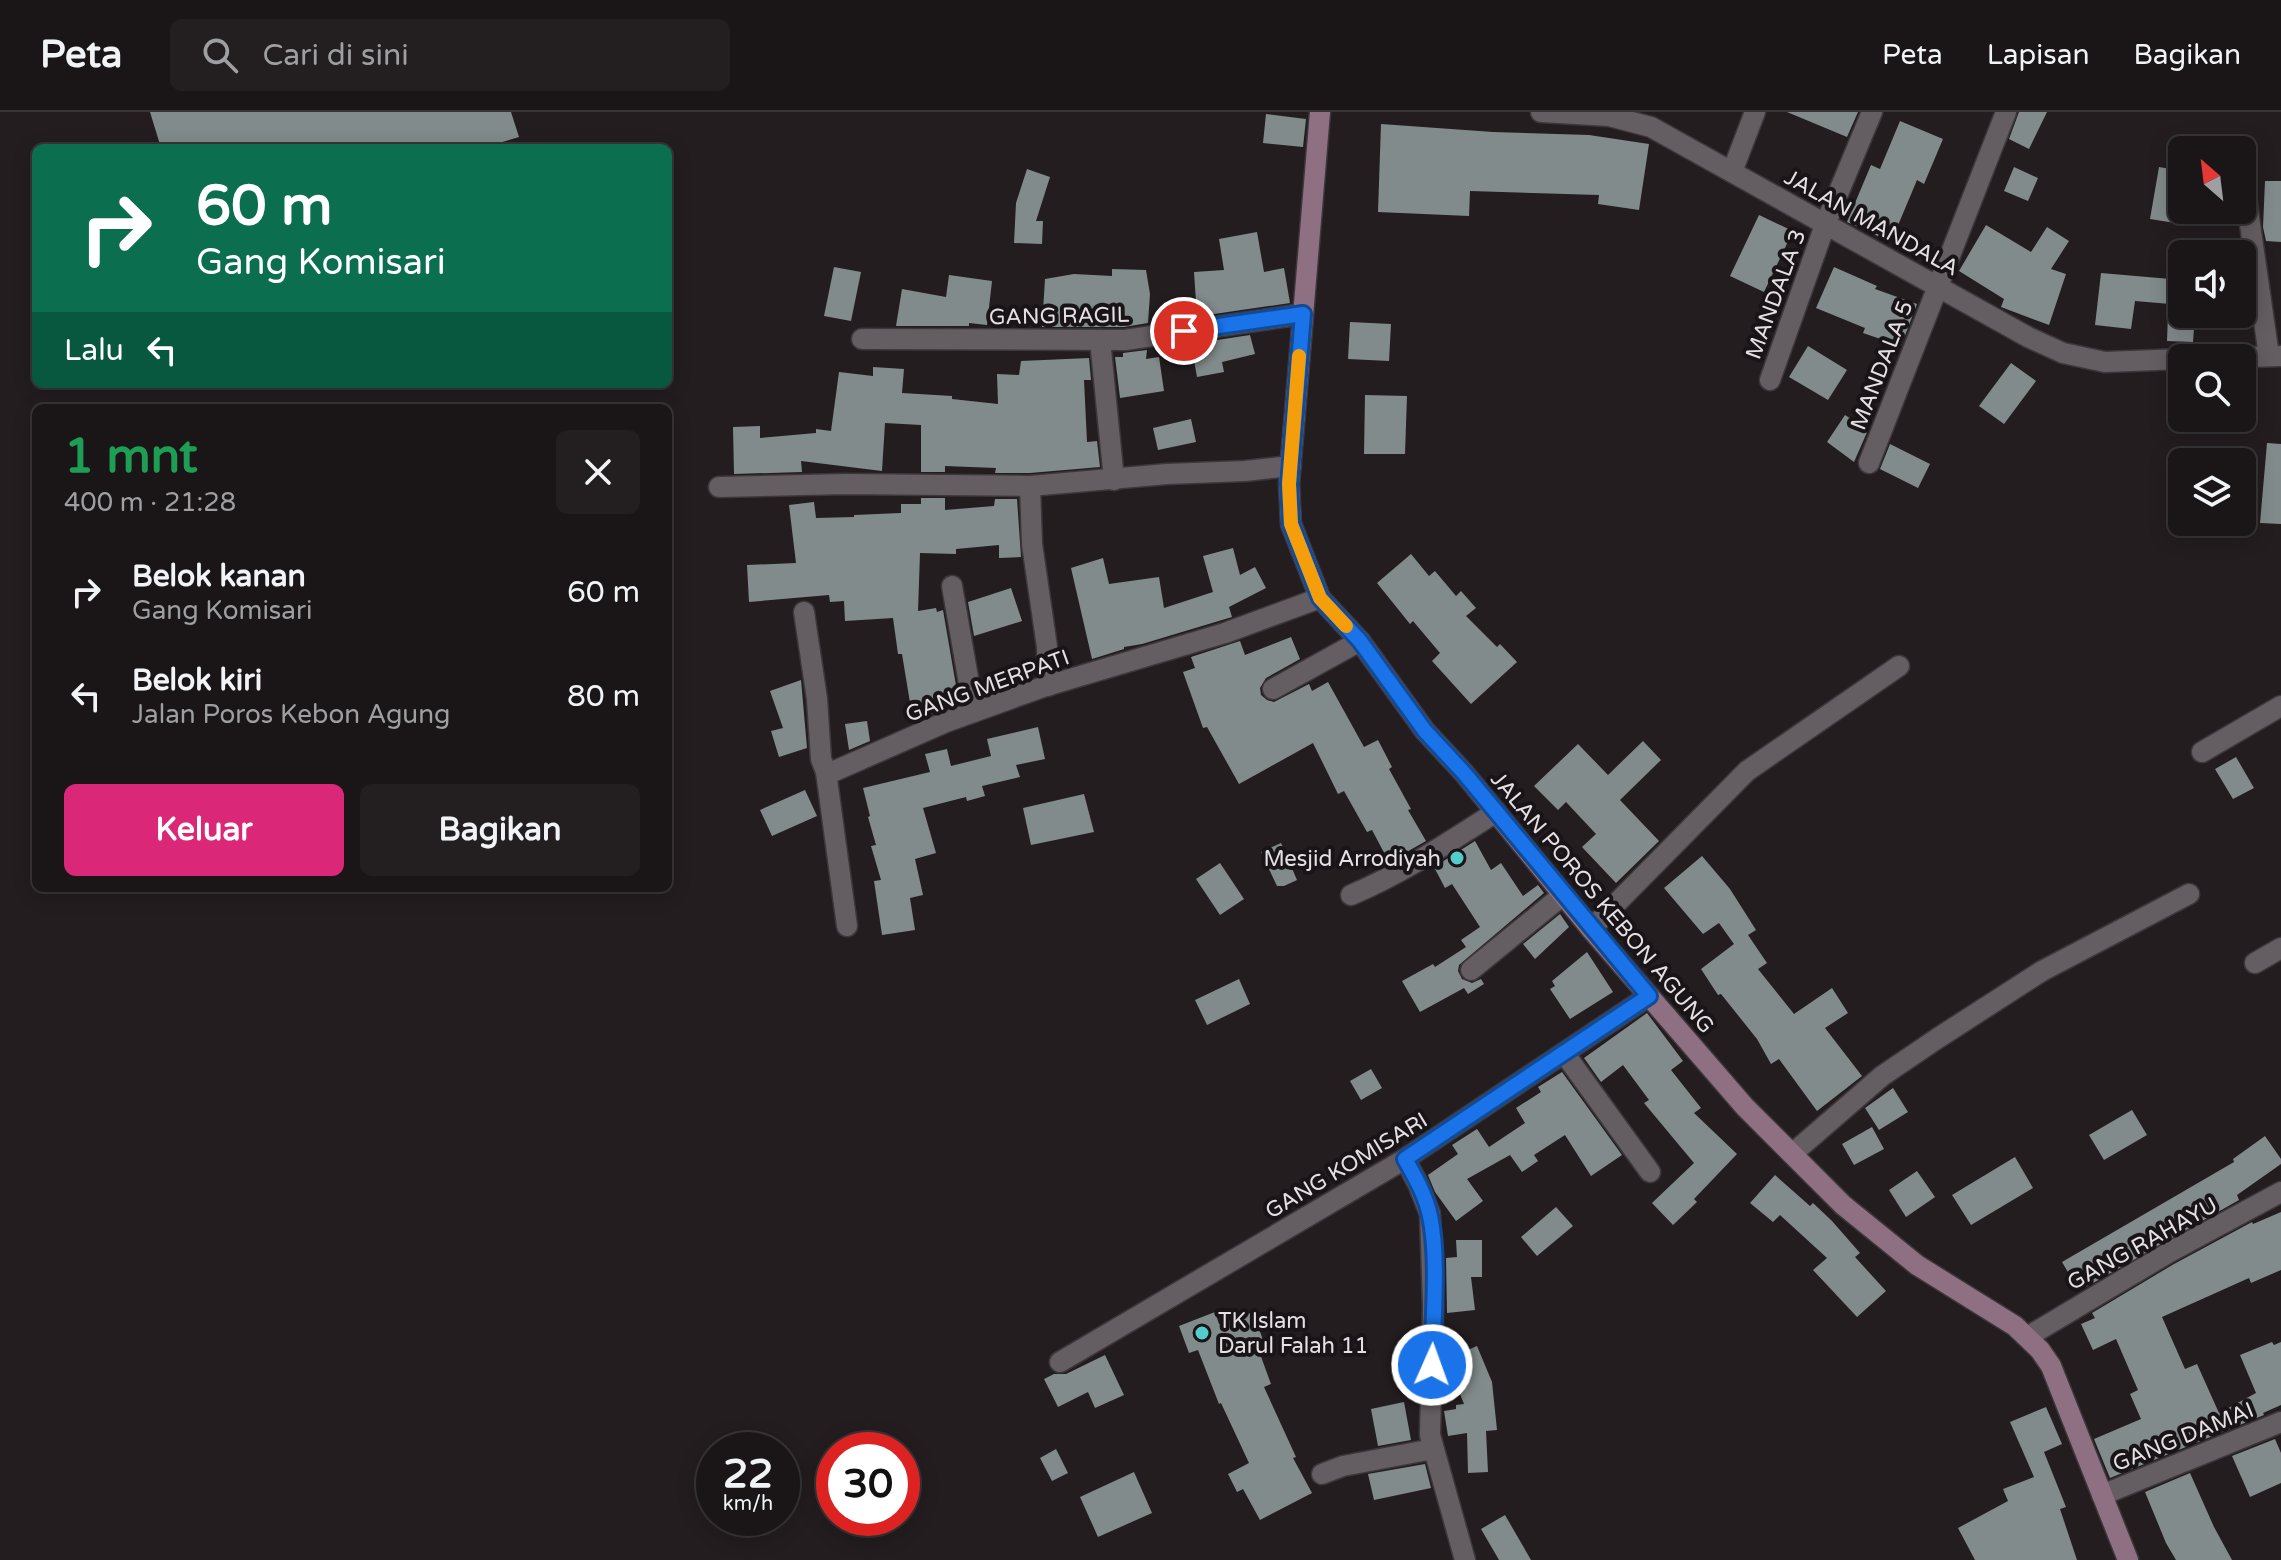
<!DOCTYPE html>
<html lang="id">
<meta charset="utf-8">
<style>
body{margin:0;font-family:"Varela Round",sans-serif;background:#231f21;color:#f1f3f6;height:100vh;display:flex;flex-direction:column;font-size:30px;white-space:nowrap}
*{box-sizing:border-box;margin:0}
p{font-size:26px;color:#9f9fa2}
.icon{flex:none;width:44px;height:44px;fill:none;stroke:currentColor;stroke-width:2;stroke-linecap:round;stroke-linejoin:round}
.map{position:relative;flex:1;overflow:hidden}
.sheet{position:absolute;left:32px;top:292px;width:640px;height:488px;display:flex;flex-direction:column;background:#1a1618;border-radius:12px;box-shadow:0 4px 20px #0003,0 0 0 2px #383537}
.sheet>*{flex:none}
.guide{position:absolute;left:32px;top:32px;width:640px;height:244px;border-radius:12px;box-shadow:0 4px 20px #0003,0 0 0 2px #383537;background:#0b6e4f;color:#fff;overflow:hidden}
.needle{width:52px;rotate:332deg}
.controls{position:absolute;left:2168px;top:24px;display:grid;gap:16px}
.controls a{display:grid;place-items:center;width:88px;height:88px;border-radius:12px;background:#1a1618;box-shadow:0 4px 20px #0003,0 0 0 2px #383537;font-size:40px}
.speed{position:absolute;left:696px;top:1320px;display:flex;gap:16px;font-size:40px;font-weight:700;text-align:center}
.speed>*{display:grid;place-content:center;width:104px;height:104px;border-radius:50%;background:#1a1618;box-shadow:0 4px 20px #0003,0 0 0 2px #383537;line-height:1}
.speed small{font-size:20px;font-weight:400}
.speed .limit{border:12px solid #d22;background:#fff;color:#111}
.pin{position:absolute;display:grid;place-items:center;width:68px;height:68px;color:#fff;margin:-34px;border:4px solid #fff;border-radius:50%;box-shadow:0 2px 8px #0007}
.me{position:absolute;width:88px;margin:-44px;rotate:2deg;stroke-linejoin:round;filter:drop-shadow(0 0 6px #0008)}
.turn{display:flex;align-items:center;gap:28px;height:168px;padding:0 32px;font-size:36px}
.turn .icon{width:104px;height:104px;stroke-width:2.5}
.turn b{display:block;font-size:56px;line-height:68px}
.then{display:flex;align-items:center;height:76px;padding:0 32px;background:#0003;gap:16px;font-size:30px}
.round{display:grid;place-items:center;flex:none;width:84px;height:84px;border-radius:12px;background:#231f21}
.summary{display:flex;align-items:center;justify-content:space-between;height:136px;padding:0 32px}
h1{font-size:48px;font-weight:700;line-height:60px;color:#1e9e55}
.action{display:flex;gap:16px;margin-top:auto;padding:16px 32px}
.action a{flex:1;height:92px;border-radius:12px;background:#db2777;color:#fff;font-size:32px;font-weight:700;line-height:92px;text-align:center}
.action a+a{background:#231f21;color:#f1f3f6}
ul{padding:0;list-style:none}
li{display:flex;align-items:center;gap:24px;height:104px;padding:0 32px}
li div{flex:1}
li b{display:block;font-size:30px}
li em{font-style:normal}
header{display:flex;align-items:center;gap:48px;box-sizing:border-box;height:112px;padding:0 40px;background:#1a1618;border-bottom:2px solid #383537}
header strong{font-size:38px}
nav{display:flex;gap:44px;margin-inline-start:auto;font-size:28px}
.search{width:560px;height:72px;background:#231f21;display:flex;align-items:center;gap:20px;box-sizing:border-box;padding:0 28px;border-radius:12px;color:#9f9fa2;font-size:30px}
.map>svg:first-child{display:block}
</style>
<header>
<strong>Peta</strong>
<div class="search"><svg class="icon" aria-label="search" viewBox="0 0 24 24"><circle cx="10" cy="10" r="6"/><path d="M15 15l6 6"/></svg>Cari di sini</div>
<nav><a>Peta</a><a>Lapisan</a><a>Bagikan</a></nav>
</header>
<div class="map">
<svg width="2281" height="1448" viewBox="0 0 2281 1448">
<rect width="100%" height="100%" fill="#231d20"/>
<g fill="#828b8b">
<polygon points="150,0 511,0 519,25 482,36 161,36"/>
<polygon points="1787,0 1858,0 1847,25"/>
<polygon points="2019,0 2047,0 2029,37 2009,27"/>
<polygon points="1266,2 1306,7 1303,35 1263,31"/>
<polygon points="1900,9 1943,27 1924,72 1917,68 1891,130 1847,110 1871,53 1880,57"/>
<polygon points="1381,12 1493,20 1589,23 1649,32 1639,98 1598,92 1599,83 1470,79 1469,104 1378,100"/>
<polygon points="2014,55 2038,66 2028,89 2004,79"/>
<polygon points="2159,55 2182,59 2175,111 2150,107"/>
<polygon points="1027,57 1050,65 1036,109 1043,109 1042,132 1014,131 1016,91"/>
<polygon points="2265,69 2281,69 2281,130 2266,129 2263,115"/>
<polygon points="1759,103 1793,119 1764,180 1730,164"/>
<polygon points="1986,113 2031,140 2047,115 2069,129 2051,157 2066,162 2049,213 2001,195 2004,187 1959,159"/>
<polygon points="1257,120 1264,160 1284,156 1290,191 1187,206 1186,190 1196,190 1194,160 1224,158 1219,127"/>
<polygon points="834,155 861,160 851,209 824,204"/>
<polygon points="1834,155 1877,174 1875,177 1917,192 1901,234 1863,221 1865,216 1816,196"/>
<polygon points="1112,157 1146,158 1150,182 1148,211 1124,215 1042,215 1045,167 1074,162 1112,164"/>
<polygon points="2101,161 2182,168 2182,193 2135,189 2131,217 2095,213"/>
<polygon points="949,163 992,169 987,213 969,211 969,214 896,214 902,177 946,185"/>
<polygon points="2168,202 2195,202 2193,230 2167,229"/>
<polygon points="1350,210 1391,212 1389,249 1348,247"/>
<polygon points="1250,223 1255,242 1222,250 1224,260 1197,265 1191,232"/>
<polygon points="1808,234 1847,258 1828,288 1789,265"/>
<polygon points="1147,238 1146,247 1159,245 1164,279 1120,286 1115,245 1123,245 1123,241"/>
<polygon points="1089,246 1091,268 1084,268 1087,330 1097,329 1100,355 1030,361 995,361 996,356 945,354 945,360 921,360 921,313 885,311 882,359 801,349 802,360 734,362 733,315 760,314 760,326 816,321 816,317 831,319 839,260 873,264 873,255 904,257 902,281 952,284 952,287 998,292 997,262 1019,263 1021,249"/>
<polygon points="2011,251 2036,269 2004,312 1979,294"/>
<polygon points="1365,283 1407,284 1405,342 1364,342"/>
<polygon points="1845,303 1868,318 1854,350 1827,330"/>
<polygon points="1191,307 1196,330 1158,338 1153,316"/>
<polygon points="2267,331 2281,332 2281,412 2260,411"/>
<polygon points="1890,332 1930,352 1918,376 1880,357"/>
<polygon points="921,386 945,386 945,398 994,394 995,387 1017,387 1021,445 999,446 999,433 956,437 956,442 920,441 918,499 936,496 937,500 943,498 959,591 913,609 902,542 898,542 893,506 845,509 844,489 830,490 829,483 749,490 747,453 796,451 789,393 814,390 816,406 854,405 854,403 901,401 901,392 921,392"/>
<polygon points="1233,436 1240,463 1255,455 1266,476 1229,495 1232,505 1142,532 1124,535 1124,537 1092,547 1071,456 1103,446 1109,472 1159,465 1164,496 1213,480 1203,444"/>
<polygon points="1411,442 1429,464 1435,459 1456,484 1461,479 1476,496 1466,504 1497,535 1500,532 1517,550 1471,592 1432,549 1440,541 1413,509 1410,512 1377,471"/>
<polygon points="1011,476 1022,509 974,524 968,490"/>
<polygon points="1291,525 1300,547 1266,566 1260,576 1261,583 1267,588 1274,590 1309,572 1312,579 1328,570 1364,635 1378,628 1392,655 1389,657 1411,697 1408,698 1426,729 1389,750 1372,718 1367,720 1344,679 1338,682 1313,631 1239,672 1207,615 1203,616 1183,560 1195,556 1191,545 1240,529 1245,543"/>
<polygon points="801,568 807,636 779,645 771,619 783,616 770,579"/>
<polygon points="867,609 870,629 849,638 845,612"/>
<polygon points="1038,615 1045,647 1016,653 1020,665 982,674 985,684 967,689 966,685 923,696 936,741 915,747 923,783 910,786 915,818 882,823 874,769 881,768 871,734 876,733 868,705 870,704 863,676 930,660 925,642 947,637 951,654 991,644 987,627"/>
<polygon points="1643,629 1661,648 1620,688 1659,729 1616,771 1582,735 1596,722 1566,690 1558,698 1534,674 1578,632 1608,663"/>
<polygon points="2236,645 2254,676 2233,687 2215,657"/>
<polygon points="805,678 817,704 772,724 760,698"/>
<polygon points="1084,682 1094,720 1031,733 1023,696"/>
<polygon points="1475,729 1491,758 1501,751 1523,784 1538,773 1544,781 1459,853 1458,859 1462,867 1472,871 1481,867 1484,872 1468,882 1464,876 1420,900 1402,869 1433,852 1435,855 1466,835 1461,828 1480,815 1452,772 1445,776 1434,755"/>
<polygon points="1281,731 1297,768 1284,774 1277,774 1261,740"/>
<polygon points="1702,744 1730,777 1756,818 1748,823 1767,851 1758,857 1794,902 1832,876 1848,901 1825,916 1862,964 1817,999 1779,947 1771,952 1757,927 1721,882 1718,883 1701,857 1734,832 1719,811 1703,822 1664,776"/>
<polygon points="1220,751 1244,787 1220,803 1196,767"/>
<polygon points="1560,802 1569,815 1535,847 1523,832"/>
<polygon points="1587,840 1613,880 1570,907 1550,877 1555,874 1552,869"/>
<polygon points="1239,867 1250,892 1207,913 1195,888"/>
<polygon points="1647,901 1683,949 1671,958 1701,996 1694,1001 1737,1042 1694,1087 1697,1090 1673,1113 1652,1091 1694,1051 1644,991 1649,988 1623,953 1601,970 1584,946"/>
<polygon points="1371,957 1382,976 1361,988 1350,969"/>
<polygon points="1562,960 1622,1043 1591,1064 1565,1023 1534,1043 1538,1049 1522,1060 1510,1043 1467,1067 1483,1089 1456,1109 1435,1080 1428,1063 1458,1042 1452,1033 1477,1017 1489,1035 1525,1011 1516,996 1541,980 1538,975"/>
<polygon points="1893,976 1908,1000 1879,1018 1865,996"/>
<polygon points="2132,998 2147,1023 2104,1048 2089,1023"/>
<polygon points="1872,1015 1884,1037 1854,1053 1842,1032"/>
<polygon points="2265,1024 2281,1047 2281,1052 2237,1083 2239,1088 2079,1179 2062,1150 2234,1050 2233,1047"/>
<polygon points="2015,1045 2033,1076 1971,1113 1952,1083"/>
<polygon points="1917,1059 1935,1085 1906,1105 1889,1078"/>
<polygon points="1775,1063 1810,1094 1813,1091 1832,1109 1860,1141 1855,1145 1886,1179 1857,1205 1813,1158 1827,1146 1780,1103 1773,1110 1750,1091"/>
<polygon points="1556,1095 1573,1114 1537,1144 1521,1125"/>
<polygon points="2281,1100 2281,1158 2251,1171 2249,1166 2162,1205 2185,1257 2197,1252 2219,1301 2256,1281 2240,1243 2272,1230 2274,1233 2281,1230 2281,1293 2263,1301 2264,1303 2110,1366 2094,1327 2141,1307 2130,1282 2138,1278 2116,1227 2093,1238 2081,1212 2095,1206 2092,1201 2174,1152 2252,1110 2253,1112"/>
<polygon points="1456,1128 1482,1128 1482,1165 1471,1165 1475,1198 1447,1201 1446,1146 1457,1145"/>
<polygon points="1215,1200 1219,1212 1253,1200 1263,1228 1256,1231 1271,1272 1264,1275 1296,1345 1293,1346 1312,1381 1260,1408 1243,1377 1237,1380 1228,1362 1249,1351 1221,1291 1219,1292 1198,1238 1189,1241 1179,1214"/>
<polygon points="1477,1234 1492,1270 1497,1318 1486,1319 1488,1360 1468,1361 1467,1321 1448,1324 1444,1299 1456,1297 1456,1293 1464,1292 1446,1247"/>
<polygon points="1105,1243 1124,1283 1095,1296 1088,1280 1058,1295 1044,1267 1054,1262 1066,1262"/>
<polygon points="1404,1290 1411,1328 1378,1334 1371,1297"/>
<polygon points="2046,1295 2062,1332 2044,1340 2066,1395 2060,1397 2077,1448 1975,1448 1958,1416 2008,1389 2003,1377 2034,1365 2010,1310"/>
<polygon points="2275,1327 2281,1341 2281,1371 2250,1385 2232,1344"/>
<polygon points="1056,1337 1068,1361 1052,1369 1040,1346"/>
<polygon points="1425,1352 1431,1376 1374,1388 1368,1362"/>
<polygon points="1134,1360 1152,1401 1098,1425 1080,1385"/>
<polygon points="2190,1361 2214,1415 2232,1448 2176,1448 2166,1431 2145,1380"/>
<polygon points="1505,1403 1531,1448 1499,1448 1481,1417"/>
</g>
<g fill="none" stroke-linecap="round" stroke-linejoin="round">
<defs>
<g id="street">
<polyline points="1541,0 1609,4 1651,15 2028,225 2063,241 2105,250 2182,247"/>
<polyline points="1732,60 1755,0"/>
<polyline points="2243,64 2269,244"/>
<polyline points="862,227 1125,228 1303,202"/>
<polyline points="1100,228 1114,368"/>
<polyline points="2220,246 2280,244"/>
<polyline points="1770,268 1825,113 1872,0"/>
<polyline points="1869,351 2006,0"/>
<polyline points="1030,374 1032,432 1047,535 1048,574"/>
<polyline points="719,375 845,372 1030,374 1167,362 1245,359 1291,354"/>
<polyline points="952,474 974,600"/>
<polyline points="804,500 817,587 821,647 826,660 830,661 946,610 1043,575 1225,521 1320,486"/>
<polyline points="1273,577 1360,529"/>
<polyline points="2202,640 2281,594"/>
<polyline points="826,660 847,814"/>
<path d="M1351,783C1403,761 1449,730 1496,700"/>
<polyline points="1591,817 1747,659 1899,554"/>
<polyline points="2255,851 2281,836"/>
<polyline points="1471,858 1563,783"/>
<polyline points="1564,941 1650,1060"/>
<polyline points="1792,1042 1882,964 1938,926 2042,859 2189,782"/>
<polyline points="1405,1047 1419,1074 1430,1102 1433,1195 1430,1323 1465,1448"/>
<polyline points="2027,1225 2168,1141 2281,1080"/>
<polyline points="1060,1250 1405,1047 1649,884"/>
<polyline points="1322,1362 1343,1354 1433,1337"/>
<polyline points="2102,1383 2281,1310"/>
</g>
<polyline id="secondary" points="1320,0 1289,372 1291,412 1320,486 1360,529 1425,619 1464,661 1591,817 1745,995 1843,1093 1917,1153 2015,1214 2040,1238 2051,1254 2128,1448"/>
</defs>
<use href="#street" stroke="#3c373a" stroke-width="23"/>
<use href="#secondary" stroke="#3c373a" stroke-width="23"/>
<use href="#street" stroke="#645d61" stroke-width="20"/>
<use href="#secondary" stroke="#8f7082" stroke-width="20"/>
</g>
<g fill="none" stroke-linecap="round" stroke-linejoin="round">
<defs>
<path id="route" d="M1184,219L1303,202L1289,372L1291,412L1320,486L1360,529L1425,619L1464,661L1649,884L1405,1047C1415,1065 1426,1084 1430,1104C1439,1145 1433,1209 1432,1253"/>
</defs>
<use href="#route" stroke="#114b97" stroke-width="20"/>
<use href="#route" stroke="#1a73e8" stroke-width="14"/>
<polyline stroke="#f59e0b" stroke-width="14" points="1299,244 1289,372 1291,412 1320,486 1346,514"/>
</g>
<g fill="#52cdcc" stroke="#191417" stroke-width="3">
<circle cx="1457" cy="746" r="8"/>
<circle cx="1202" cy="1221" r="8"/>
</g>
<g text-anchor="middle" stroke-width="8" stroke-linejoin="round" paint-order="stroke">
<g font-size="22" fill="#e5e1e3" stroke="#191417">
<text transform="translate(1872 110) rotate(29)" y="8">JALAN MANDALA</text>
<text transform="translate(1775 182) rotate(-70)" y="8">MANDALA 3</text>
<text transform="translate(1059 203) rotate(-1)" y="8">GANG RAGIL</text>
<text transform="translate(1881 253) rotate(-69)" y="8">MANDALA 5</text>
<text transform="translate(987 573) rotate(-20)" y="8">GANG MERPATI</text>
<text transform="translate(1603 790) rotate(50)" y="8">JALAN POROS KEBON AGUNG</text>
<text transform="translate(1346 1053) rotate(-31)" y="8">GANG KOMISARI</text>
<text transform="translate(2142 1131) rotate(-29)" y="8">GANG RAHAYU</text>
<text transform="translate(2183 1324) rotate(-22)" y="8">GANG DAMAI</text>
</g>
<g font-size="22" fill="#e5e1e3" stroke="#191417" text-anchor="end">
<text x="1441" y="754">Mesjid Arrodiyah</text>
<text x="1218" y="1216" text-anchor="start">TK Islam<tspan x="1218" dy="25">Darul Falah 11</tspan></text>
</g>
</g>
</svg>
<div class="controls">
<a><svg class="needle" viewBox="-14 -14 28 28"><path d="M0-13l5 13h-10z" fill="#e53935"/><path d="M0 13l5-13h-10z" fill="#9f9fa2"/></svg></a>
<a><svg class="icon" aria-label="sound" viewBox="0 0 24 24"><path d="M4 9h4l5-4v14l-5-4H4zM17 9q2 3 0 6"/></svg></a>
<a><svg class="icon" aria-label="search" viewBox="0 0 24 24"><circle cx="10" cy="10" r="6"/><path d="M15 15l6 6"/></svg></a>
<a><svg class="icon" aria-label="layers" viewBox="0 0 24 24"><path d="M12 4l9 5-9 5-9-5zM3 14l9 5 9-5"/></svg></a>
</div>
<div class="speed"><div>22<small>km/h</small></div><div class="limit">30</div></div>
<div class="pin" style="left:1184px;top:219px;background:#d93025"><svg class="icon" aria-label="arrive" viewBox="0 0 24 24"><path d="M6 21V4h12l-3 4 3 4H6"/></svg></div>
<svg class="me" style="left:1432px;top:1253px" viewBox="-20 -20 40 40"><circle r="17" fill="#1a73e8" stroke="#fff" stroke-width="3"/><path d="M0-11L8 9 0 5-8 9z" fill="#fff"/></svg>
<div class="guide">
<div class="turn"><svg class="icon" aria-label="right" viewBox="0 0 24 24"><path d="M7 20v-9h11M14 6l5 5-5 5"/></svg><div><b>60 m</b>Gang Komisari</div></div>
<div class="then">Lalu<svg class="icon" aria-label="left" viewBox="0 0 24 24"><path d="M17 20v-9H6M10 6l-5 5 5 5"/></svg></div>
</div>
<section class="sheet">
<div class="summary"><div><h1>1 mnt</h1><p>400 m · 21:28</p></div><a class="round"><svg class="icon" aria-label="close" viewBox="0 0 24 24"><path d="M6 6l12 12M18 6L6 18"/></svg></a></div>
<ul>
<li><svg class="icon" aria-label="right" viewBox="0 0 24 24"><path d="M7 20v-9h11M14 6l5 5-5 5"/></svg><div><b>Belok kanan</b><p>Gang Komisari</p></div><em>60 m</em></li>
<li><svg class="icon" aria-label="left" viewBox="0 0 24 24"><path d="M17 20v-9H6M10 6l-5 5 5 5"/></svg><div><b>Belok kiri</b><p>Jalan Poros Kebon Agung</p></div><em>80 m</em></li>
</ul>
<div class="action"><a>Keluar</a><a>Bagikan</a></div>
</section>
</div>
